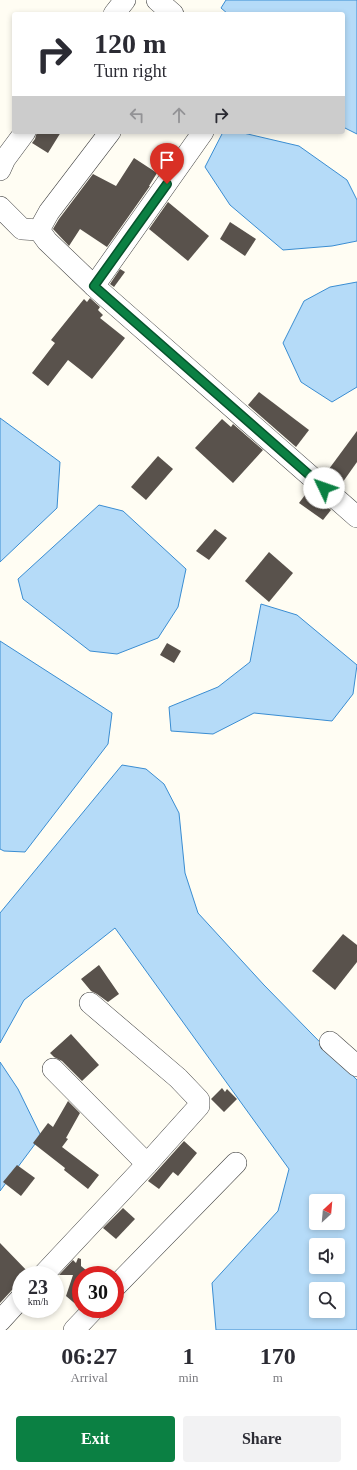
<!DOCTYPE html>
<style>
body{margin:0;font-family:"Times New Roman",serif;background:#f2f2f3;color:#2b2b33;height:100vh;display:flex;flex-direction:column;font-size:15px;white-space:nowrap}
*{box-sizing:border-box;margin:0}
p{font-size:13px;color:#7c7c81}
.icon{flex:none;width:22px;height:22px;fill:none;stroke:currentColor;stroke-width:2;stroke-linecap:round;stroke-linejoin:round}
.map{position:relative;height:1330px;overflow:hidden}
.panel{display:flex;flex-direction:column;background:#fff;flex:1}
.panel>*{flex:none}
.top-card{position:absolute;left:12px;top:12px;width:333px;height:122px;border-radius:4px;box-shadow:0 2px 6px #0003;background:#fff;color:#2b2b33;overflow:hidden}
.needle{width:26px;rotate:26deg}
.buttons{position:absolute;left:309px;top:1194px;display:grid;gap:8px}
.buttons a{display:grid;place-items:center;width:36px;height:36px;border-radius:4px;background:#fff;box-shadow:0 2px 6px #0003;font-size:20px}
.speed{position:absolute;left:12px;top:1266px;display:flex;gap:8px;font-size:20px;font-weight:700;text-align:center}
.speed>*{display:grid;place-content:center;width:52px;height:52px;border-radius:50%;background:#fff;box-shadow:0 2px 6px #0003;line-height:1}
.speed small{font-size:10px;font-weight:400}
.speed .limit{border:6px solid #d22;background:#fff;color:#111}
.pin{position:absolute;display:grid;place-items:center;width:34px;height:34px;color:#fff;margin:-41px -17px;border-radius:50% 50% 50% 0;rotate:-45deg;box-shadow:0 0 4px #0007}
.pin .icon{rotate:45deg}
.me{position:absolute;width:44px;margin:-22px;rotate:312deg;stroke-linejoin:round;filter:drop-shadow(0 0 3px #0008)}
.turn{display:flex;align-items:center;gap:14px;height:84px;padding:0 16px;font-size:18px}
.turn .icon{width:52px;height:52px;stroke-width:2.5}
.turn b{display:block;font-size:28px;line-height:34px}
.lanes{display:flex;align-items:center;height:38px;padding:0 16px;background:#0003;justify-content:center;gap:20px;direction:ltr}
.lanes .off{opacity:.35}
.eta{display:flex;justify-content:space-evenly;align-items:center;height:68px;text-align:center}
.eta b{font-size:24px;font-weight:700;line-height:28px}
.action{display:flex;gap:8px;margin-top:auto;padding:8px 16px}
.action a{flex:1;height:46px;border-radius:4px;background:#0b8043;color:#fff;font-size:16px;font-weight:700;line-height:46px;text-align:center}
.action a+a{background:#f2f2f3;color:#2b2b33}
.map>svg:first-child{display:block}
</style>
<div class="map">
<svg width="357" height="1330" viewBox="0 0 357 1330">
<rect width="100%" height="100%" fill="#fffdf3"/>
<g fill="#b5dbf8" stroke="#3a8dd2" fill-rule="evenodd">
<polygon points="226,0 357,0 357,134 343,127 343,14 228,14 221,8"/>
<polygon points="223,132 239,132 299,146 347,180 357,200 357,241 332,246 283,250 230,205 205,167"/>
<polygon points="357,282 357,387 332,402 301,382 283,343 304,301 330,287"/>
<polygon points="0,418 60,462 57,508 0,562"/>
<polygon points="99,505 123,511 186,569 178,607 158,638 117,654 90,651 23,599 18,579"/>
<polygon points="261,604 297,615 357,665 353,694 332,721 254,713 213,734 171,731 169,707 218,687 250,662"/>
<polygon points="0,641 112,713 108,744 25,852 4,851 0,849"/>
<path d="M122,765L146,769L164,784L179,813L185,873L198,913L264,985L357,1080V1330H216L212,1283L278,1211L289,1169L115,928L24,1000L0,1043V913ZM316,1201H338V1223H316ZM316,1245H338V1267H316ZM316,1289H338V1311H316Z"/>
<polygon points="0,1062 18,1089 41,1136 0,1191"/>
</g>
<g fill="#59524c">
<polygon points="37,132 61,132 48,153 32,143 35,139"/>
<polygon points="134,158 157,173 149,186 150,186 107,247 80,229 69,246 53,229 59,219 93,174 116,186"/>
<polygon points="168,202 209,236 188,261 149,229"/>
<polygon points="230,222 256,239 245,256 220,239"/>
<polygon points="120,269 125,272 114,287 110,284"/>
<polygon points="90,298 100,307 98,310 103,315 100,318 125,338 92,379 68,360 48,386 32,373 55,343 51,340 84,299 87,302"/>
<polygon points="259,392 309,430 296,447 248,405"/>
<polygon points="222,419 231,427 233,424 263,450 233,483 195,448"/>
<polygon points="357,431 357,462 340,486 326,473"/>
<polygon points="158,456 173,469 146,500 131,487"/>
<polygon points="308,491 331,510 323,520 299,503"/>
<polygon points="215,529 227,538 209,560 196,551"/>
<polygon points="269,552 293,573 269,602 245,581"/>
<polygon points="167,643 181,651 174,663 160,655"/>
<polygon points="343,934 357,945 357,962 335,990 312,971"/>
<polygon points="99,965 119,994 108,1002 97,994 91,991 81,979"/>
<polygon points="71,1034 99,1065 82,1081 62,1061 54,1057 50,1053"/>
<polygon points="222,1088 225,1092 227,1089 237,1099 224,1112 211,1099"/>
<polygon points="68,1101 80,1113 66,1138 68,1139 62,1147 99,1175 88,1189 64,1170 65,1168 33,1143 48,1123 53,1127"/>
<polygon points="184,1141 197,1153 178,1176 173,1172 159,1189 148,1181"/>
<polygon points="17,1165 35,1178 21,1196 3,1182"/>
<polygon points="123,1208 135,1219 116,1239 103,1228"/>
<polygon points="0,1243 31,1275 21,1275 21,1285 12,1290 0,1303"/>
<polygon points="78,1258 81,1259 81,1266 92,1275 81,1275 81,1305 79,1307 66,1296 73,1275 59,1275 73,1260 76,1263"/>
</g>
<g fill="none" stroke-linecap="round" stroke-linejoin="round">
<defs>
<g id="minor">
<polyline points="157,0 173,14"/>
<polyline points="114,14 125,0"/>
<polyline points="110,132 49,212 39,230 47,241 94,286 357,517"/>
<polyline points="0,170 5,159 25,132"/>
<polyline points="0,207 22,229 39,230"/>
<polyline points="94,286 203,132"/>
<polyline points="330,1042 357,1066"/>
<polyline points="53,1069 147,1164"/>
<polyline points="43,1275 147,1164 199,1106 199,1100 178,1078 90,1003"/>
<polyline points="115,1287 236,1163"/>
<polyline points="0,1321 21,1298"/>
<polyline points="74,1330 94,1309"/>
</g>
</defs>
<use href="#minor" stroke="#434343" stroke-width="22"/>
<use href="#minor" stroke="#fff" stroke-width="21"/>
</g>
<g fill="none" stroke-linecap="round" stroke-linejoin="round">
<defs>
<polyline id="route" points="167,184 94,286 324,488"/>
</defs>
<use href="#route" stroke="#07532c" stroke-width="10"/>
<use href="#route" stroke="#0b8043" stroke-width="7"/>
</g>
</svg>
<div class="buttons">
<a><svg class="needle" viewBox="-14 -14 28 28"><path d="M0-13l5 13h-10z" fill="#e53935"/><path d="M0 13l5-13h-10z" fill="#7c7c81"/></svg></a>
<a><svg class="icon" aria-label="sound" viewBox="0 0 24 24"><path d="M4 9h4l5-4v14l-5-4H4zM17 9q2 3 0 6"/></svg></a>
<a><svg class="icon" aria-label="search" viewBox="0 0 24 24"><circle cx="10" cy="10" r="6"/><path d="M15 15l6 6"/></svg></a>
</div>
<div class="speed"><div>23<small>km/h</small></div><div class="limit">30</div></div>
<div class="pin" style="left:167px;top:184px;background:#d93025"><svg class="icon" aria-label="arrive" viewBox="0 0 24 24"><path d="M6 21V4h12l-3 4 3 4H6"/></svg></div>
<svg class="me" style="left:324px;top:488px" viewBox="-20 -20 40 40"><circle r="19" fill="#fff"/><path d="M0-13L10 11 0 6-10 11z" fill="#0b8043"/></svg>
<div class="top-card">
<div class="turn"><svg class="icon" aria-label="right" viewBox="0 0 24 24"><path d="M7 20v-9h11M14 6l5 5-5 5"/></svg><div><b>120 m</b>Turn right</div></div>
<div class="lanes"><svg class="icon off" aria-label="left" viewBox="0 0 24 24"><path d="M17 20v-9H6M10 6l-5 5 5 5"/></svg><svg class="icon off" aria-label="ahead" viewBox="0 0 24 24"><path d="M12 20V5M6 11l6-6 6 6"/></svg><svg class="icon" aria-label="right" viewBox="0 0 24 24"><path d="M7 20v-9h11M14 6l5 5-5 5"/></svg></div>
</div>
</div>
<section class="panel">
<div class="eta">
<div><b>06:27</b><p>Arrival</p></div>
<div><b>1</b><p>min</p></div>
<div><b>170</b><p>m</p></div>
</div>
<div class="action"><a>Exit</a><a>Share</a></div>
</section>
